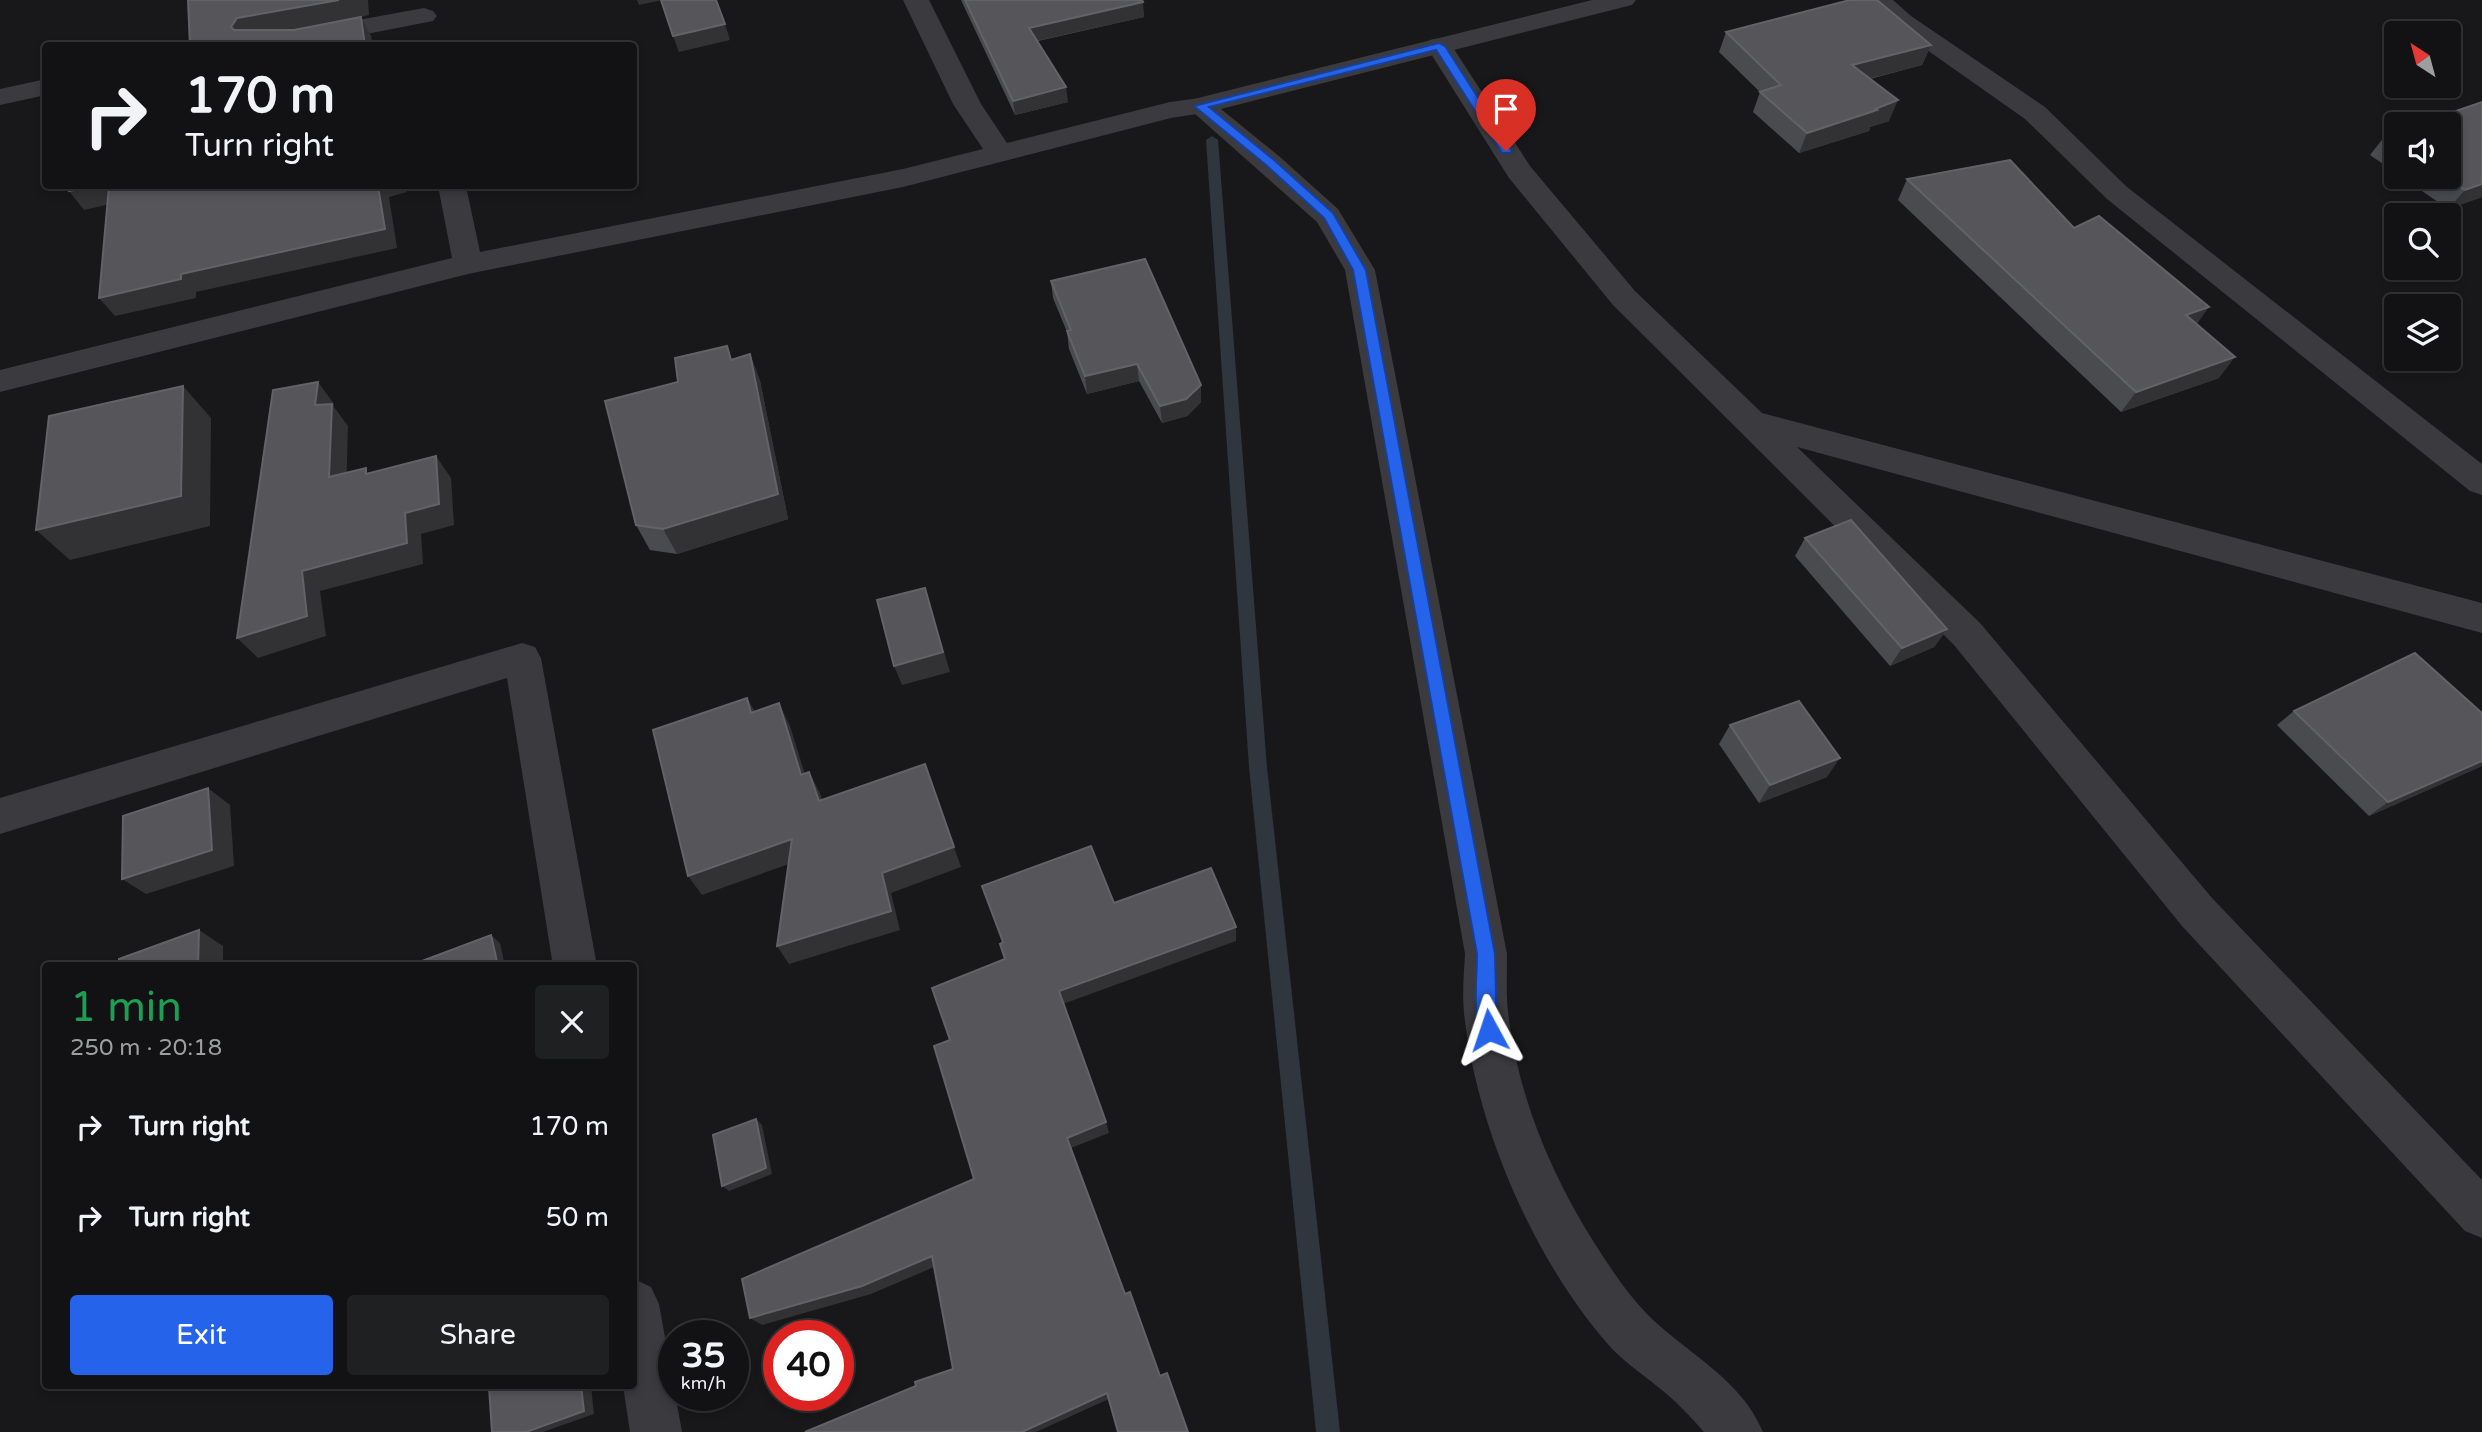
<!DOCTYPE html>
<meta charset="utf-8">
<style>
body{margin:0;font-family:"Varela Round",sans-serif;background:#1f2022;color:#f1f3f6;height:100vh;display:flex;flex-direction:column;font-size:26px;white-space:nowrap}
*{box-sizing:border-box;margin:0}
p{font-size:23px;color:#9c9ea0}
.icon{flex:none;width:38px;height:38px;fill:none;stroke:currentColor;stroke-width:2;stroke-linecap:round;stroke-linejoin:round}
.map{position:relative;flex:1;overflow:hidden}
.drawer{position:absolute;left:42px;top:962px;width:595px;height:427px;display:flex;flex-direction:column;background:#121214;border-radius:7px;box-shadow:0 4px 10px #0003,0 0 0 2px #313234}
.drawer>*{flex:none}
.banner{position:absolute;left:42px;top:42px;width:595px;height:147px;border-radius:7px;box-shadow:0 4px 10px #0003,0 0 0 2px #313234;background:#121214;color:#f1f3f6;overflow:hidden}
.needle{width:46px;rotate:324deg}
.buttons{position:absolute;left:2384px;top:21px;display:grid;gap:14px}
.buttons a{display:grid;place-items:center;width:77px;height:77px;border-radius:7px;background:#121214;box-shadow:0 4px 10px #0003,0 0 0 2px #313234;font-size:35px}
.speed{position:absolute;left:658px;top:1320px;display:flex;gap:14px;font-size:35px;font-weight:700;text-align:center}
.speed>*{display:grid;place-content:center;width:91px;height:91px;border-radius:50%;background:#121214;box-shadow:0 4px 10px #0003,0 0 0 2px #313234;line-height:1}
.speed small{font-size:18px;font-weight:400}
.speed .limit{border:10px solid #d22;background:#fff;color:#111}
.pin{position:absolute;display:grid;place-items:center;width:60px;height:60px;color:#fff;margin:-72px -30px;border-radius:50% 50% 50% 0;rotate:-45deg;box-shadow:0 0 7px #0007}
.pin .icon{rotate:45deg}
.me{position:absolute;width:77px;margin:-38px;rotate:355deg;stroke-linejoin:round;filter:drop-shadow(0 0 5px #0008)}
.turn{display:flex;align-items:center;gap:24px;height:147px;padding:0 28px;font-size:32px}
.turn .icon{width:91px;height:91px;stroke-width:2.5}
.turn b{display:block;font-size:49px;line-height:60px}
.round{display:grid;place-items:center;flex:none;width:74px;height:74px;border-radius:7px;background:#1f2022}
.headline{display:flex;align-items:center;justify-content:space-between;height:119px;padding:0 28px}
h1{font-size:42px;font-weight:600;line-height:52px;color:#1e9e55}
.primary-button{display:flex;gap:14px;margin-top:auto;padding:14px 28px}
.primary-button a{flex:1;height:80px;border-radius:7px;background:#2563eb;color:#fff;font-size:28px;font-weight:600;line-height:80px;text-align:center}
.primary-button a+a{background:#1f2022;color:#f1f3f6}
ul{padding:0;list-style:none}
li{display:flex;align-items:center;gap:21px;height:91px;padding:0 28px}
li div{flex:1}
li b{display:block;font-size:26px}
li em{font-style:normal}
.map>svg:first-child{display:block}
</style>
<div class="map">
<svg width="2482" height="1432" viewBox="0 0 2482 1432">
<rect width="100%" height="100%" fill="#18181a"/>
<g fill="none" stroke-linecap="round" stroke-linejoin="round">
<polygon fill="#2f363e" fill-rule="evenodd" points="1212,136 1218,140 1267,767 1340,1432 1316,1432 1249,767 1206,140"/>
<g fill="#3a3a3f" fill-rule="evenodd">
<polygon points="903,0 929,0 981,104 1007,143 1170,102 1200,98 1210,100 1214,106 1210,112 1171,118 903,187 468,274 0,392 0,370 452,258 438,186 466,186 480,252 903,169 983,149 953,104"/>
<polygon points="1865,0 1893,0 1911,16 2045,107 2127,187 2482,464 2482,495 2470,491 2107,199 2025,119 1893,26"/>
<polygon points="424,8 433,11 437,16 433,21 305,46 246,46 250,40 259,38"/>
<polygon points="1439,38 1448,40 1530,166 1635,291 1762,413 2482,603 2482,633 1797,447 1980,623 2212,898 2482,1180 2482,1238 2465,1231 2182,926 1954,645 1613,305 1509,178 1426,46 1430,40"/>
<polygon points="46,79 46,95 0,105 0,89"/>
<polygon points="522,643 535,647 541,658 597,966 553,966 507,678 0,834 0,798"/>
<polygon points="634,1279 651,1287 659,1304 682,1432 630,1432 623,1386 634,1386"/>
</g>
<path fill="#3a3a3f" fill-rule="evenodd" d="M1592,0H1636L1632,5L1221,109L1280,157L1338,209L1375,270L1507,954C1507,973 1506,993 1508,1012C1518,1096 1550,1173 1595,1244C1611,1269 1628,1295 1649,1316C1688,1354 1741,1379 1763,1432H1704C1690,1416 1675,1400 1658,1387C1640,1372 1621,1360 1606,1342C1532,1256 1476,1125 1464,1013C1462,993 1464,973 1465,954L1345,270L1317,222L1186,106L1190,100Z"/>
</g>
<g fill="#4a4b4f">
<polygon points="961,0 1142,0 1144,17 1038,41 1068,102 1015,115"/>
<polygon points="1726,32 1931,45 1922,65 1870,79 1889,121 1870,127 1869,131 1799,153 1753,112 1760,92 1719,52"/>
<polygon points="2396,132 2396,173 2370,155 2385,136"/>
<polygon points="2402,177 2448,177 2482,197 2448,209"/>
<polygon points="1907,179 2074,228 2196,324 2219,378 2121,412 1898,200"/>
<polygon points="1051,281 1201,402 1187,416 1162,423 1139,381 1087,394 1069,349 1067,332 1053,298"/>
<polygon points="750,354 760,381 788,519 677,554 650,550 636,525 678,382 732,359"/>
<polygon points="1805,538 1947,629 1934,647 1890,666 1795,556"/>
<polygon points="2294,711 2482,766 2369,816 2277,725"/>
<polygon points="1730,725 1827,777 1759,803 1719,744"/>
</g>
<g fill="#323235">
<polygon points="339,0 368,0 369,15 361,17 371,36 373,46 244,46 231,27 237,18"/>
<polygon points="637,0 662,0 639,5"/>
<polygon points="1143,2 1144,17 1031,42 1029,28"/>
<polygon points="725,24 730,40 679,52 673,36"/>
<polygon points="1931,45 1922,65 1844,85 1852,65"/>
<polygon points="1066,87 1068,102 1015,115 1013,101"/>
<polygon points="1898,100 1889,121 1870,127 1869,131 1799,153 1807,133"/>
<polygon points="2482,184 2482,197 2448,209 2465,190"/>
<polygon points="94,186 112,186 124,201 84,210 69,191"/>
<polygon points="378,186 405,186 407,192 389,197 397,248 196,292 196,298 115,316 99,298 181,274"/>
<polygon points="2209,307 2194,328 2186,315"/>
<polygon points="750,354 760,381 788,519 677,554 663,529"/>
<polygon points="2235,357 2219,378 2121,412 2136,392"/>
<polygon points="1137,364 1139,381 1087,394 1085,376"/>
<polygon points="318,382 334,404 334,407 348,426 346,498 329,477 315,405"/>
<polygon points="1201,385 1201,402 1187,416 1162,423 1160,406"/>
<polygon points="183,386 211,418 210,526 70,560 36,530"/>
<polygon points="436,456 451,478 454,525 421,534 423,564 320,591 326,636 258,658 237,638 302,571 405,513"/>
<polygon points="925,588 950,672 902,685 894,666"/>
<polygon points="1947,629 1934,647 1890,666 1902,648"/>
<polygon points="747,698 760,720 751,713"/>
<polygon points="779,703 790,726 812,797 801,775"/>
<polygon points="1840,758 1827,777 1759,803 1770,785"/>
<polygon points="2482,761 2482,766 2369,816 2388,802"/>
<polygon points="925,764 961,867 891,893 900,930 789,964 777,946 882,873"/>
<polygon points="809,772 820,793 829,821 819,801"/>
<polygon points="208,788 230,805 234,866 146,894 122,879"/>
<polygon points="792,839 803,859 702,895 688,876"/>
<polygon points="1236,927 1236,941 1063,1004 1059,991"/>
<polygon points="199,930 223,946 223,966 198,966"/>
<polygon points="491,935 500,943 505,966 498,966"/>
<polygon points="756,1119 762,1125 772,1174 729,1191 722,1186"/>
<polygon points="1106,1122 1109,1133 1071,1148 1067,1138"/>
<polygon points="932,1256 939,1265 871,1294 762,1325 750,1318"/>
<polygon points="581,1386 591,1386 594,1414 543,1432 526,1432"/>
<polygon points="1107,1393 1111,1398 1036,1432 1022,1432"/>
</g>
<g fill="#55555a" stroke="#626369" stroke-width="2">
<polygon points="188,0 339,0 237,18 231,27 234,30 294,30 361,17 365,46 190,46"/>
<polygon points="661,0 716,0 725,24 673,36"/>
<polygon points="965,0 1142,0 1143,2 1029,28 1066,87 1013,101"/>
<polygon points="1850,0 1877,0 1931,45 1852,65 1898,100 1875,109 1877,110 1807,133 1760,92 1781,85 1726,32"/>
<polygon points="2482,102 2482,184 2465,190 2445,177 2448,177 2448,124 2418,124"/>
<polygon points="2396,132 2396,143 2385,136"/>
<polygon points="2010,160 2074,228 2099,216 2209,307 2186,315 2235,357 2136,392 1907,179"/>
<polygon points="69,186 94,186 69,191"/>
<polygon points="109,186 378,186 385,229 181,274 181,279 99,298"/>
<polygon points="1145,259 1201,385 1186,399 1160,406 1137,364 1085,376 1067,331 1071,330 1051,281"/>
<polygon points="727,346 731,360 750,354 778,494 663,529 636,525 605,401 678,382 675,358"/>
<polygon points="318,382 315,405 332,404 329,477 366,468 366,474 436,456 439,504 405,513 407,543 302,571 307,616 237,638 273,390"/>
<polygon points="183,386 181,496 36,530 49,416"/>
<polygon points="1851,520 1947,629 1902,648 1805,538"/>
<polygon points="925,588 943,652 894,666 877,600"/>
<polygon points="2415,653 2482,713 2482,761 2388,802 2294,711"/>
<polygon points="747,698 751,713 779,703 801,775 809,772 819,801 925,764 954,847 882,873 891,911 777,946 792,839 688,876 653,730"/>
<polygon points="1799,701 1840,758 1770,785 1730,725"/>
<polygon points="208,788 212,850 122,879 123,816"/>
<polygon points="1091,846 1114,903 1211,868 1236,927 1059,991 1106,1122 1067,1138 1125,1294 1130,1292 1160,1376 1167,1373 1188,1432 1118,1432 1107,1393 1022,1432 805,1432 916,1386 915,1382 953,1369 932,1256 862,1286 750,1318 742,1279 974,1179 934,1046 950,1040 932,988 1005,959 1000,944 1003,942 982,886"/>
<polygon points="199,930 198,966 119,966 119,959"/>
<polygon points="491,935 498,966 414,966 414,964"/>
<polygon points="756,1119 766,1168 722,1186 713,1135"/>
<polygon points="491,1386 581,1386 584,1411 526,1432 492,1432 489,1387"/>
</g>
<path fill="#2563eb" stroke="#184099" stroke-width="2" d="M1439,43L1445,46L1512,151L1510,153H1502L1436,50L1209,107L1274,160L1333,213L1366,270L1495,954C1495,968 1498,1029 1495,1037L1489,1039L1482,1037C1472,1012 1477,980 1477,954L1353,270L1324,218L1266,165L1194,106Z"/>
</svg>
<div class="buttons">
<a><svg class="needle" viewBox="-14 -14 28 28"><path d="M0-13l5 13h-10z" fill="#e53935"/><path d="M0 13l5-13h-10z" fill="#9c9ea0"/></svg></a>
<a><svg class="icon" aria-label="sound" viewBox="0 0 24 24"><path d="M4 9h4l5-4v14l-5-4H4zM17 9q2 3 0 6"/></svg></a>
<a><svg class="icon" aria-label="search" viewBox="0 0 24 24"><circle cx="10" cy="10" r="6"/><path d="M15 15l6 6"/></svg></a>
<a><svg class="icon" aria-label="layers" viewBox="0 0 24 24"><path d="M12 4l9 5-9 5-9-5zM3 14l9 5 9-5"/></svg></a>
</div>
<div class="speed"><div>35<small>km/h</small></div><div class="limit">40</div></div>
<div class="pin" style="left:1506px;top:151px;background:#d93025"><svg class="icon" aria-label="arrive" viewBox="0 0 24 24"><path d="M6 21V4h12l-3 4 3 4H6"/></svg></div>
<svg class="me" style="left:1489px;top:1030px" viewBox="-20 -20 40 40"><path d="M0-17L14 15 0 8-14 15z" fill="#2563eb" stroke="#fff" stroke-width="4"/></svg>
<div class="banner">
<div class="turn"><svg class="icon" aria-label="right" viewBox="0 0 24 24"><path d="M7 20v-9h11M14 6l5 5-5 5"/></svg><div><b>170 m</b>Turn right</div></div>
</div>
<section class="drawer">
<div class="headline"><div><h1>1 min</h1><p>250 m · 20:18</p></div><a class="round"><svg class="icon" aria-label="close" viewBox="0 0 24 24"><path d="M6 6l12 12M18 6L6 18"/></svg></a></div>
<ul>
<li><svg class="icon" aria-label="right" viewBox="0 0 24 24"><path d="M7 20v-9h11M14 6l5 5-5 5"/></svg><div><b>Turn right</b></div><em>170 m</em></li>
<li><svg class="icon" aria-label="right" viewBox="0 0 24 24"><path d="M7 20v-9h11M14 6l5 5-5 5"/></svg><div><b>Turn right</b></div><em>50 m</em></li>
</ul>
<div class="primary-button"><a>Exit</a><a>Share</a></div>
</section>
</div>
